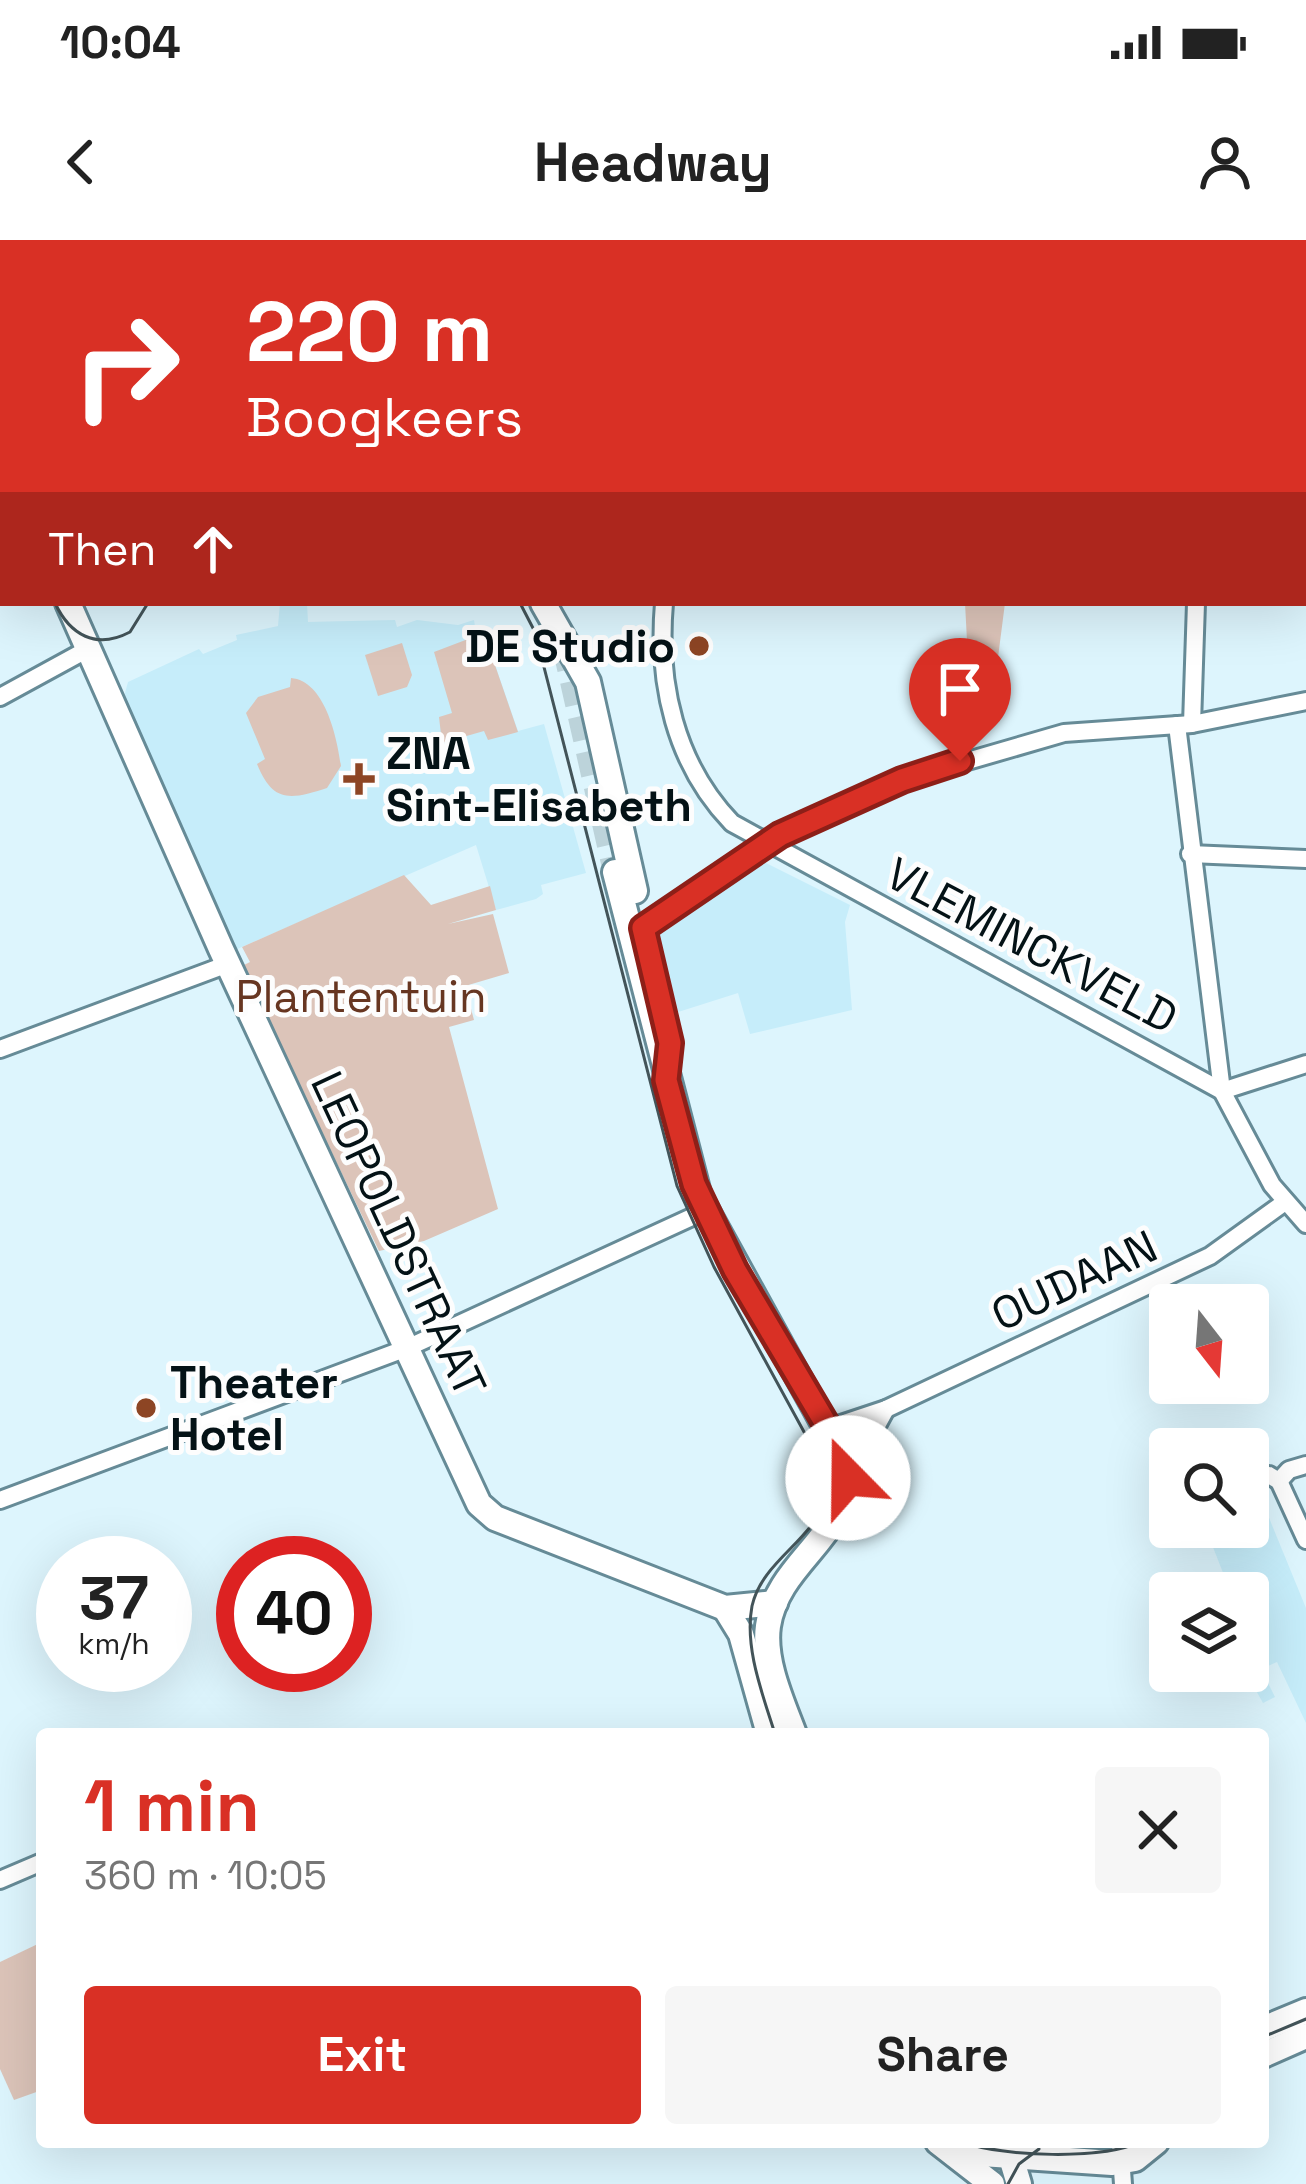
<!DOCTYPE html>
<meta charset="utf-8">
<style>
body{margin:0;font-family:"Space Grotesk",sans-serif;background:#f6f6f6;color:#222;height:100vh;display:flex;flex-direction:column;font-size:45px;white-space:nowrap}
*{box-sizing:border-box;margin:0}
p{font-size:39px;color:#767676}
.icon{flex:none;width:66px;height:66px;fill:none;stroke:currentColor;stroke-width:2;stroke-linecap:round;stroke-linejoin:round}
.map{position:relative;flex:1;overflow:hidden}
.sheet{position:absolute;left:36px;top:1488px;width:1233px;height:420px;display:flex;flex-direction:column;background:#fff;border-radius:12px;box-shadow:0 12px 48px #0002}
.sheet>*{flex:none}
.hud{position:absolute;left:0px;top:0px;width:1308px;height:366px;box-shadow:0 12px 48px #0002;background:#d93025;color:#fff;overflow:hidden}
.needle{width:78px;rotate:163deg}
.fabs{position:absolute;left:1149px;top:1044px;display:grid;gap:24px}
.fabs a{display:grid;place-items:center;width:120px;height:120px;border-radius:12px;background:#fff;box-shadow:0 12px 48px #0002;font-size:60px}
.speed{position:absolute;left:36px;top:1296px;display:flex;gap:24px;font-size:60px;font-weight:700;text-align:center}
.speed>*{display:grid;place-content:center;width:156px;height:156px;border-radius:50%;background:#fff;box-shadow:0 12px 48px #0002;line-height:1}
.speed small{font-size:30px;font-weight:400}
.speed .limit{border:18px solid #d22;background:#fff;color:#111}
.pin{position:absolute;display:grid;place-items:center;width:102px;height:102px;color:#fff;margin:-123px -51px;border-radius:50% 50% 50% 0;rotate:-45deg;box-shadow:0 0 12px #0007}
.pin .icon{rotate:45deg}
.me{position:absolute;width:132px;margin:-66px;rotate:338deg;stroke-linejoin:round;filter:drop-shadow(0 0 9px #0008)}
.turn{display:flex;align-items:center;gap:42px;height:252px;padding:0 48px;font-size:54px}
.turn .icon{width:156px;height:156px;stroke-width:2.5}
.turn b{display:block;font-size:84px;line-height:102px}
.then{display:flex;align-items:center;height:114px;padding:0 48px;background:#0003;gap:24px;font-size:45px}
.round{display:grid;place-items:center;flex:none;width:126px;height:126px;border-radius:12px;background:#f6f6f6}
.summary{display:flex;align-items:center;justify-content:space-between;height:204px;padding:0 48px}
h1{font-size:72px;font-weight:800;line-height:90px;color:#d93025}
.primary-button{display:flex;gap:24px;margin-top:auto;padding:24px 48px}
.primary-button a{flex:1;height:138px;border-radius:12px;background:#d93025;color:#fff;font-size:48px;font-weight:800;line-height:138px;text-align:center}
.primary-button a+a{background:#f6f6f6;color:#222}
.status{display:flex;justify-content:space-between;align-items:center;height:84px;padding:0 60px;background:#fff;direction:ltr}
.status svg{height:33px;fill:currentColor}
header{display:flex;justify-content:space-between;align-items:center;height:156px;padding:0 48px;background:#fff;font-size:54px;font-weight:800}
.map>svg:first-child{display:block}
</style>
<div class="status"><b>10:04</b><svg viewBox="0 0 49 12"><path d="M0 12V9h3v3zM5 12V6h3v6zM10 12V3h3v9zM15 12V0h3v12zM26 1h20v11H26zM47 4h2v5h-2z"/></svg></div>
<header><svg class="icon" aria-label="back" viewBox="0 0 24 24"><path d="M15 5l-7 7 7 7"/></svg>Headway<svg class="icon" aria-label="person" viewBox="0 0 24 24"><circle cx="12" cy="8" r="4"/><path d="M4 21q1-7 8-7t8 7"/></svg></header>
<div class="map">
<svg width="1306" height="1944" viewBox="0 0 1306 1944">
<rect width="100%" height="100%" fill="#ddf5fd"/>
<g fill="#c6edfa">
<polygon points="280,363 307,363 308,382 395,380 397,387 417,380 458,385 474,380 477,400 486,399 518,491 544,484 586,633 541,645 543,654 536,659 496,670 476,605 235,710 128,483 125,453 128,442 199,409 203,414 237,400 236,395 278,386"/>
<polygon points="762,621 850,665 845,682 852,770 750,794 738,753 675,773 657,687"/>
<polygon points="1258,1251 1306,1368 1306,1483 1277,1422 1261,1429 1275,1457 1263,1463 1245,1431 1248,1353 1231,1353 1205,1287 1248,1287 1248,1254"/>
</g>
<g fill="#dcc4b9">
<polygon points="965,363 1005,363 996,433 950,436 949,403 967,401"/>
<polygon points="476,396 486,399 518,492 488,500 484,491 442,503 439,477 452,473 434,412"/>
<polygon points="402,403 412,435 407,447 378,456 365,415"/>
<path d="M291,438C325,441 337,497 341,526L327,548C290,560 273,563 257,524L265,519L246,473L258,457L290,447Z"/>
<polygon points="404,635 431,665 490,646 496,670 448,684 493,674 509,733 465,746 474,780 449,787 498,969 424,1001 379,1011 242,726 250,722 242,707"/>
<polygon points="42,1702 42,1850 14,1860 0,1829 0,1722"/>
</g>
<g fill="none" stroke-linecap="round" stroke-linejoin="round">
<polyline stroke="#bcd3da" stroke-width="24" stroke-dasharray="24 12" stroke-linecap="butt" points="564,406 615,632"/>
<defs>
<g id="street">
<polyline points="443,0 444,3"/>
<polyline points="672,0 674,3"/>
<polyline points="1203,0 1203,3"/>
<polyline points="212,3 212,0"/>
<polyline points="744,3 750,0"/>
<path d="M664,363C657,443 675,524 732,583L1222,851"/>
<polyline points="0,457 88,409"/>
<polyline points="1192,484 1196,363"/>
<polyline points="1177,485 1222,851 1272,945 1306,984"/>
<polyline points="1190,614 1306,619"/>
<polyline points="643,688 780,595 902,540 1064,493 1192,484 1306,461"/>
<polyline points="0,809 228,724"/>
<polyline points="1222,851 1306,824"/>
<polyline points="829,1188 886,1169 1210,1016 1285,962"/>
<polyline points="1248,1235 1269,1235 1279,1241"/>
<polyline points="849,1237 886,1169"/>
<polyline points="1279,1241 1306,1300"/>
<polyline points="1279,1241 1289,1230 1306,1225"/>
<polyline points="0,1260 407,1108 705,971"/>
<polyline points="0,1640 42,1622"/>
<polyline points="1120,1902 1123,1944"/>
</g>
<g id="secondary">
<polyline points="0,214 3,220"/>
<polyline points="0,335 3,335"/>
<polyline points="68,363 221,709 479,1264 495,1278 725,1368 775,1363"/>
<polyline points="543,363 588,442 635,651"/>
<path d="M615,632L699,957L846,1224C856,1294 778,1319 768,1386C763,1421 782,1462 794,1494"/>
<polyline points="725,1368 741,1394 769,1494"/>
<polyline points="1263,1789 1306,1771"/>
<polyline points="1263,1815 1306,1796"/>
<polyline points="938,1902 992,1944"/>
<polyline points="999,1902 1010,1914 1019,1944"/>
<polyline points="952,1912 1112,1923 1135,1919 1156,1902"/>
</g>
</defs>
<use href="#street" stroke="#668b97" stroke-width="22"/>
<use href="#secondary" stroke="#668b97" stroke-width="30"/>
<use href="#street" stroke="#fff" stroke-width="16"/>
<use href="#secondary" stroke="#fff" stroke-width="24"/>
<g stroke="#435459" stroke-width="3">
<polyline points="0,234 3,241"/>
<polyline points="0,325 3,325"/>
<path d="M55,363C70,395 96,410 130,392L148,363"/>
<path d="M520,363L535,392L677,946L714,1027L827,1234C835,1293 764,1312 752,1366C744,1408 763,1455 775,1494"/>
<polyline points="1263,1797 1306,1779"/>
<path d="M963,1902C1002,1917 1103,1920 1140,1902"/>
<polyline points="1008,1944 1019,1924 1039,1909"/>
</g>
</g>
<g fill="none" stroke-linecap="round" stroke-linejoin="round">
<defs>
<polyline id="route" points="848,1238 842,1211 735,1030 694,944 666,840 670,803 643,688 780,595 902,540 960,521"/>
</defs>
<use href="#route" stroke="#8d1f18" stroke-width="30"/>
<use href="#route" stroke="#d93025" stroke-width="21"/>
</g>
<g fill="#8d4524" stroke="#fdfdfd" stroke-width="4.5">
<circle cx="699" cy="406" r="12"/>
<path d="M353 521h12v12h12v12h-12v12h-12v-12h-12v-12h12z"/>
<circle cx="146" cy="1168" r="12"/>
</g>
<g text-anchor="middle" stroke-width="10" stroke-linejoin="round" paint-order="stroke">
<g font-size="45" font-weight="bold" fill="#041216" stroke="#fdfdfd" text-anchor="start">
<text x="675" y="422" text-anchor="end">DE Studio</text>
<text x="386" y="529">ZNA<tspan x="386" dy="52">Sint-Elisabeth</tspan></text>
<text x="170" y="1158">Theater<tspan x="170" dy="52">Hotel</tspan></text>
</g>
<g font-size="45" fill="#041216" stroke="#fdfdfd">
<text transform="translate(1032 705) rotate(28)" y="16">VLEMINCKVELD</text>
<text transform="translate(399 994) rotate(65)" y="16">LEOPOLDSTRAAT</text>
<text transform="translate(1074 1040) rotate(-25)" y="16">OUDAAN</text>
</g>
<g font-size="45" fill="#673621" stroke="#fdfdfd">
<text x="361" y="772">Plantentuin</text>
</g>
</g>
</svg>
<div class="fabs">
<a><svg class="needle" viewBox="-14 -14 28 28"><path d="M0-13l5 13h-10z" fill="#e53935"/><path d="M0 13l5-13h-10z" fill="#767676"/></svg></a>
<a><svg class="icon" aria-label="search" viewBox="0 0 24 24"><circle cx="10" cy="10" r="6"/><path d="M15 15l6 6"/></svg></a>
<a><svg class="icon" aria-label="layers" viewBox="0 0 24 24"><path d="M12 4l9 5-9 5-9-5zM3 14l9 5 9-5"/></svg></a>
</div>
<div class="speed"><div>37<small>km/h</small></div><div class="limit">40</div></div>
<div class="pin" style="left:960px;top:521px;background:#d93025"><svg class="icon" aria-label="arrive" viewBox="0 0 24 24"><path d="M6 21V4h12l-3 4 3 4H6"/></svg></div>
<svg class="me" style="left:848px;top:1238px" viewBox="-20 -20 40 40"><circle r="19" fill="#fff"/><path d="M0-13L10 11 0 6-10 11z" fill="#d93025"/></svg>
<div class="hud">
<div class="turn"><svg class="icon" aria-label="right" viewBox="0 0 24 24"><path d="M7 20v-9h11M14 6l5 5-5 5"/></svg><div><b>220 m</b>Boogkeers</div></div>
<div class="then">Then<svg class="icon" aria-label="ahead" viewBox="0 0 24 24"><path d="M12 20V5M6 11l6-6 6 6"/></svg></div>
</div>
<section class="sheet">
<div class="summary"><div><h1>1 min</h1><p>360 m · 10:05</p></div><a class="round"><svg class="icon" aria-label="close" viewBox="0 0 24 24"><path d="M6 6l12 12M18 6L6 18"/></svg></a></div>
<div class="primary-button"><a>Exit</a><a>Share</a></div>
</section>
</div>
